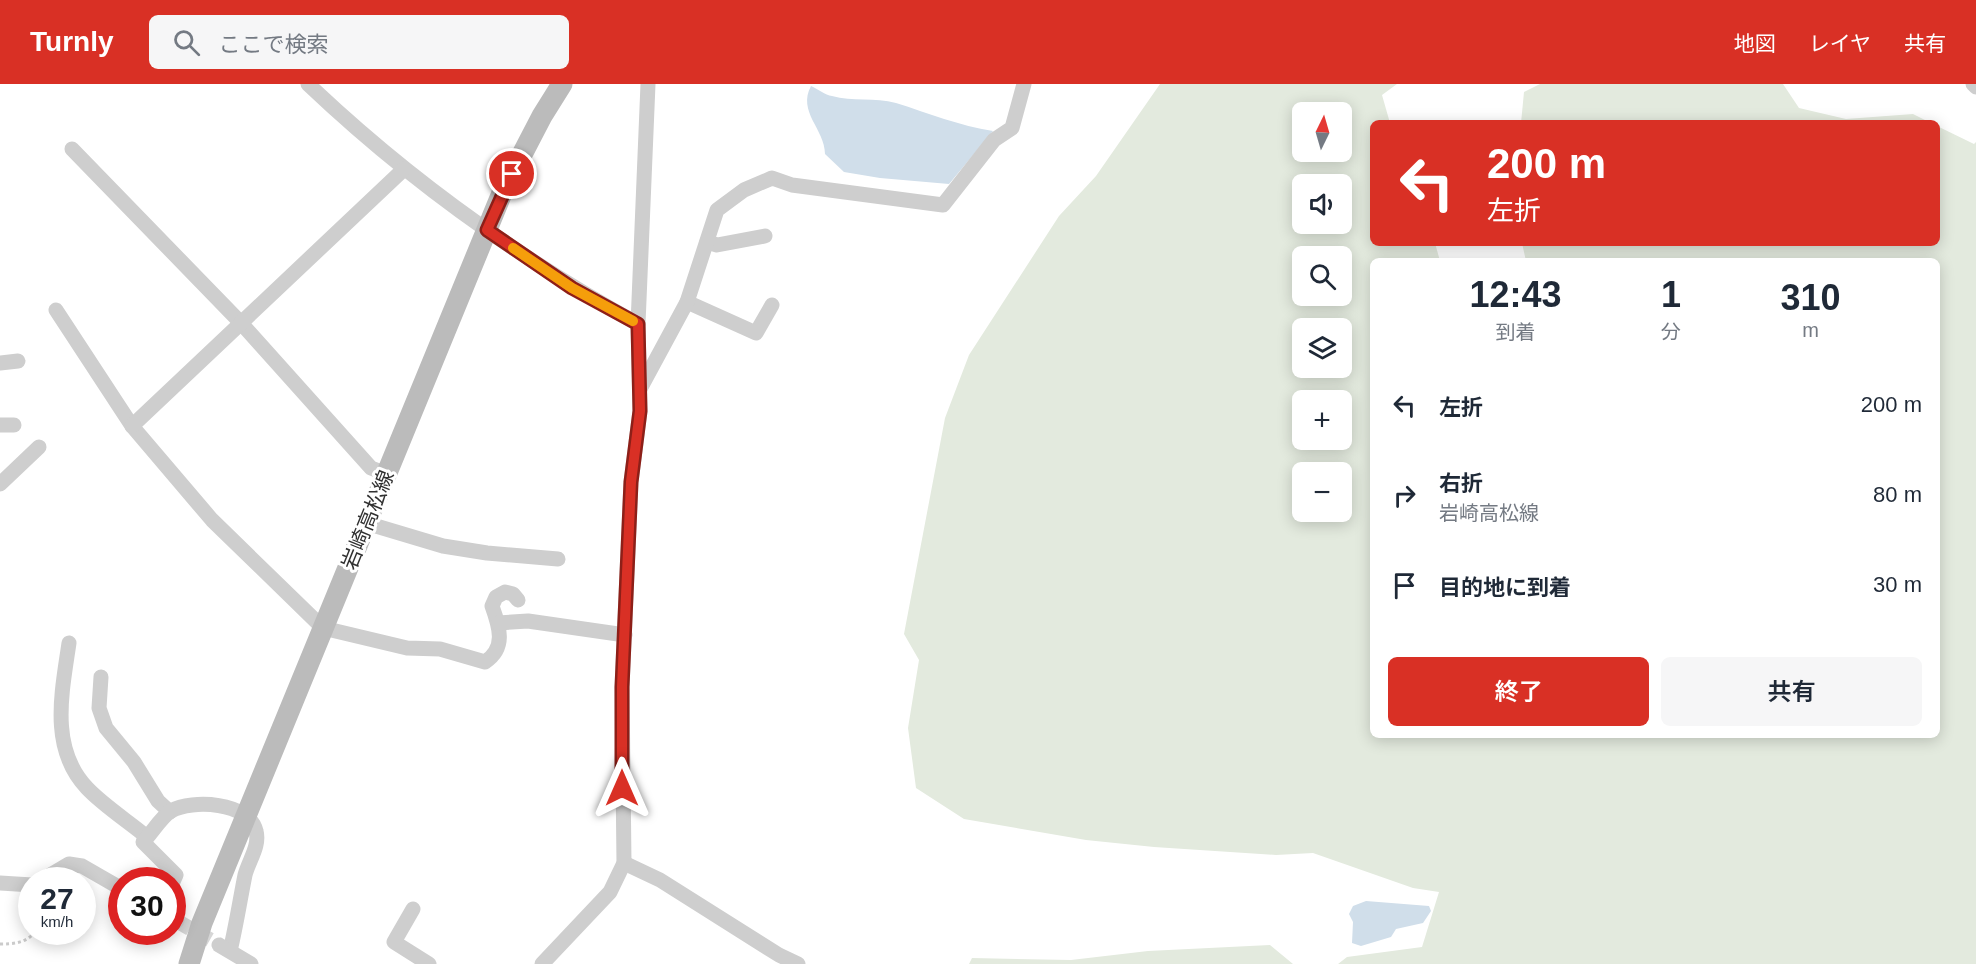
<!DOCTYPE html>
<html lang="ja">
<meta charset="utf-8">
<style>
body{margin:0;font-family:Arial,"Noto Sans JP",sans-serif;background:#f6f6f7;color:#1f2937;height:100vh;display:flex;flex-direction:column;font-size:22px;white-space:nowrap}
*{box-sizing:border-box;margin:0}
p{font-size:20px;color:#747a83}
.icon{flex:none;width:33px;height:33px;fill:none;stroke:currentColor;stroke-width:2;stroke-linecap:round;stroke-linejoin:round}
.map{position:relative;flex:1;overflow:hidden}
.details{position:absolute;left:1370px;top:174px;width:570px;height:480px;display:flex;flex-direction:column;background:#fff;border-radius:9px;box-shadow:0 3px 15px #0003}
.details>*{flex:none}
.hud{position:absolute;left:1370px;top:36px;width:570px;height:126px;border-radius:9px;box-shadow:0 3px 15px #0003;background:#d93025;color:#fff;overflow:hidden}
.needle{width:39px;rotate:5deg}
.fabs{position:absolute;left:1292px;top:18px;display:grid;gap:12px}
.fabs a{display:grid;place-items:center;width:60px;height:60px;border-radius:9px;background:#fff;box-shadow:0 3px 15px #0003;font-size:30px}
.speed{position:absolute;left:18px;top:783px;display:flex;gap:12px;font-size:30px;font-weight:700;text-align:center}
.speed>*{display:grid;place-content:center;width:78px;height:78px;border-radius:50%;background:#fff;box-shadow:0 3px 15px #0003;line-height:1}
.speed small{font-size:15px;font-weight:400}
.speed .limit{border:9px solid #d22;background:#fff;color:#111}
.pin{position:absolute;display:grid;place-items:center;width:51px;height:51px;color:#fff;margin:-26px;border:3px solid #fff;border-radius:50%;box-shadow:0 2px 6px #0007}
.me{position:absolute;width:66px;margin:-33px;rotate:0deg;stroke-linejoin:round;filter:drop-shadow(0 0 4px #0008)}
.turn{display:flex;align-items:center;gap:21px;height:126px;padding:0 18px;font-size:27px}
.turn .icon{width:78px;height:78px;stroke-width:2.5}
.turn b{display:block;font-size:42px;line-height:51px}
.eta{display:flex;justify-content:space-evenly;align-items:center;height:102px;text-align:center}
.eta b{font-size:36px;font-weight:600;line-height:42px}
.action{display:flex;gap:12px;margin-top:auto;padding:12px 18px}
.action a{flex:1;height:69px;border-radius:9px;background:#d93025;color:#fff;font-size:24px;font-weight:600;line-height:69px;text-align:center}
.action a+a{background:#f6f6f7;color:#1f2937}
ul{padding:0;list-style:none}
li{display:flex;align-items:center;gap:18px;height:90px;padding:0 18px}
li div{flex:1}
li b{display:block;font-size:22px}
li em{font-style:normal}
header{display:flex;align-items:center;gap:36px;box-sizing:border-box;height:84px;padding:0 30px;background:#d93025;color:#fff}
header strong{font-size:28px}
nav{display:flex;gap:33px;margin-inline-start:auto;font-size:21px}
.search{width:420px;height:54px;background:#f6f6f7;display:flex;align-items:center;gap:15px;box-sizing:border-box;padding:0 21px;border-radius:9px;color:#747a83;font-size:22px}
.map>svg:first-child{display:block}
</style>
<header>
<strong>Turnly</strong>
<div class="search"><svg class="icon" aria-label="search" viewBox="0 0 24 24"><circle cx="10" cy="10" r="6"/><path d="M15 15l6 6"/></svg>ここで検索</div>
<nav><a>地図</a><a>レイヤ</a><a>共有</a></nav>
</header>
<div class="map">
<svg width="1976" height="880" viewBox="0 0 1976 880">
<rect width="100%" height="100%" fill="#fff"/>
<g fill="#e3eade" fill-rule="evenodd">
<path d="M1160,0H1397L1382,11L1390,39H1372V159H1435L1440,177H1372V651H1936V177H1526L1522,159H1936L1937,42L1974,60L1976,58V880H1338L1347,873L1422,863L1439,808L1413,804L1313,769L1276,771L1154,763L1086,756L964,735L916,704L908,644L919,576L904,550L945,334L969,271L1059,132L1096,92ZM1302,28H1341V68H1302ZM1302,100H1341V140H1302ZM1302,172H1341V212H1302ZM1302,244H1341V284H1302ZM1302,316H1341V356H1302ZM1302,388H1341V428H1302Z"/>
<polygon points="1540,0 1783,0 1799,24 1846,35 1913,30 1931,39 1521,39 1524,8"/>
<polygon points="1270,861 1293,880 969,880 972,874 1071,876 1148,867"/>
</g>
<g fill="#d0deea">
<path d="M811,2C818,5 825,11 832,12C852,18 875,13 896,19C928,29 960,42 993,47L949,100L880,94L844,88L825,70C825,45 797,28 811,2Z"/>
<polygon points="1366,817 1429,822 1431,827 1423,839 1396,845 1391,853 1361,862 1352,859 1353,838 1349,830 1353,822"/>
</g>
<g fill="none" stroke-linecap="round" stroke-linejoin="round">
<polyline stroke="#d6d6d6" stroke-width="15" stroke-dasharray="15 8" stroke-linecap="butt" points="177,837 219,861"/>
<path stroke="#cbcbcb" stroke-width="3" stroke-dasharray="3 3" stroke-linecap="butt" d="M0,860C14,860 26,859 35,848"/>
<g stroke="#cecece" stroke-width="15">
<path d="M308,0C408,95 518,174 638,240"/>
<polyline points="1973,0 1976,3"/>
<polyline points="72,65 241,239 371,384 387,390"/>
<polyline points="707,158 717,161 765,152"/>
<polyline points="687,218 756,249 772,221"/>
<path d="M56,226L132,342L212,436L323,544L407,564L440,565L485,578C506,564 500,544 492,522L496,513L505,508L513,510L518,516"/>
<polyline points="0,279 18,277"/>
<polyline points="640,305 687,218 717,126 744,106 772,94 792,101 943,121 994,56 1012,44 1024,0"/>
<polyline points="0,341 14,341"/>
<polyline points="132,342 404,85"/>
<polyline points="0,400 39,363"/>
<polyline points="366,439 443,462 487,469 558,475"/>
<polyline points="498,539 528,537 625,551"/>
<path d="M69,559C62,608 49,664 87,704C104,722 128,737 147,753"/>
<polyline points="101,593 99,624 106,644 134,678 158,717 170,728"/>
<polyline points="624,779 660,796 779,871 798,880"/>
<polyline points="42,796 69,780 82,782 122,805"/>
<polyline points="0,799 32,801"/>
<path d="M172,800L176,791L143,758C152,749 161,733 171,727C192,715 249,718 256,747C260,762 249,776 245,791C240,816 236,842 230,867"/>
<polyline points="413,825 394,858 429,880"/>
<polyline points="172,834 177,837"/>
<polyline points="219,861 251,880"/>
<polyline points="542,880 610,808 624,779 622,603 631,398 640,327 638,240 648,0"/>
</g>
<polyline stroke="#bbb" stroke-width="21" points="189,880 202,839 502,109 542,32 562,0"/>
</g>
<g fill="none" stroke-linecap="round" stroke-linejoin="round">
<defs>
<polyline id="route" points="512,90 487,146 572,204 638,240 640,327 631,398 622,603 622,704"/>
</defs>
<use href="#route" stroke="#8d1f18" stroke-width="15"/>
<use href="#route" stroke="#d93025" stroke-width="10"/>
<polyline stroke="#f59e0b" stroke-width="10" points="513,164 572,204 633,237"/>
</g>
<g text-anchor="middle" stroke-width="6" stroke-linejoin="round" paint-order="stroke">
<g font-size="21" fill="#313131" stroke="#fff">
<text transform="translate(368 436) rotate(-68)" y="7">岩崎高松線</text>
</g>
</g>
</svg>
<div class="fabs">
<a><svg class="needle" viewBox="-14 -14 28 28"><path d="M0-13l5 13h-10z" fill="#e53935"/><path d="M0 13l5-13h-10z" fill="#747a83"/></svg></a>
<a><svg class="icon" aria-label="sound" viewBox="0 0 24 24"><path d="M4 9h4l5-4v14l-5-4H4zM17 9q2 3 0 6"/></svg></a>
<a><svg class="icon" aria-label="search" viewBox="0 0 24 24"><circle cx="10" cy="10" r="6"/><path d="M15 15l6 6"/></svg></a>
<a><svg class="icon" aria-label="layers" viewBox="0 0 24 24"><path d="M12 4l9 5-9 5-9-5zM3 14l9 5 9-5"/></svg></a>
<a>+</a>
<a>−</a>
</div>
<div class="speed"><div>27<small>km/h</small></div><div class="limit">30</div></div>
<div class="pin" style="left:512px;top:90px;background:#d93025"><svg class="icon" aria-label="arrive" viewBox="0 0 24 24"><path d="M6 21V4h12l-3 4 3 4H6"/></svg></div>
<svg class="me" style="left:622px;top:704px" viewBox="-20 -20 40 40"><path d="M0-17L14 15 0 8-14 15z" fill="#d93025" stroke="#fff" stroke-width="4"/></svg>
<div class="hud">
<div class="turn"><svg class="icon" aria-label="left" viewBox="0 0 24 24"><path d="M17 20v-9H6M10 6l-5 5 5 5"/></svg><div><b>200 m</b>左折</div></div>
</div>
<section class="details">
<div class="eta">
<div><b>12:43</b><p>到着</p></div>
<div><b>1</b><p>分</p></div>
<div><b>310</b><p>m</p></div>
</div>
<ul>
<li><svg class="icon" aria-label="left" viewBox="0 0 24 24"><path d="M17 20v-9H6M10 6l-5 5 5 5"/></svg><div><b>左折</b></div><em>200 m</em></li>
<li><svg class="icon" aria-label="right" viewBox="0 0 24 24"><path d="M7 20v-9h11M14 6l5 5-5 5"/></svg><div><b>右折</b><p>岩崎高松線</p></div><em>80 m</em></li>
<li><svg class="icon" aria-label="arrive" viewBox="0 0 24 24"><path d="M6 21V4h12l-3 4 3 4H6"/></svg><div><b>目的地に到着</b></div><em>30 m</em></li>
</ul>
<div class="action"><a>終了</a><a>共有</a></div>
</section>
</div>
